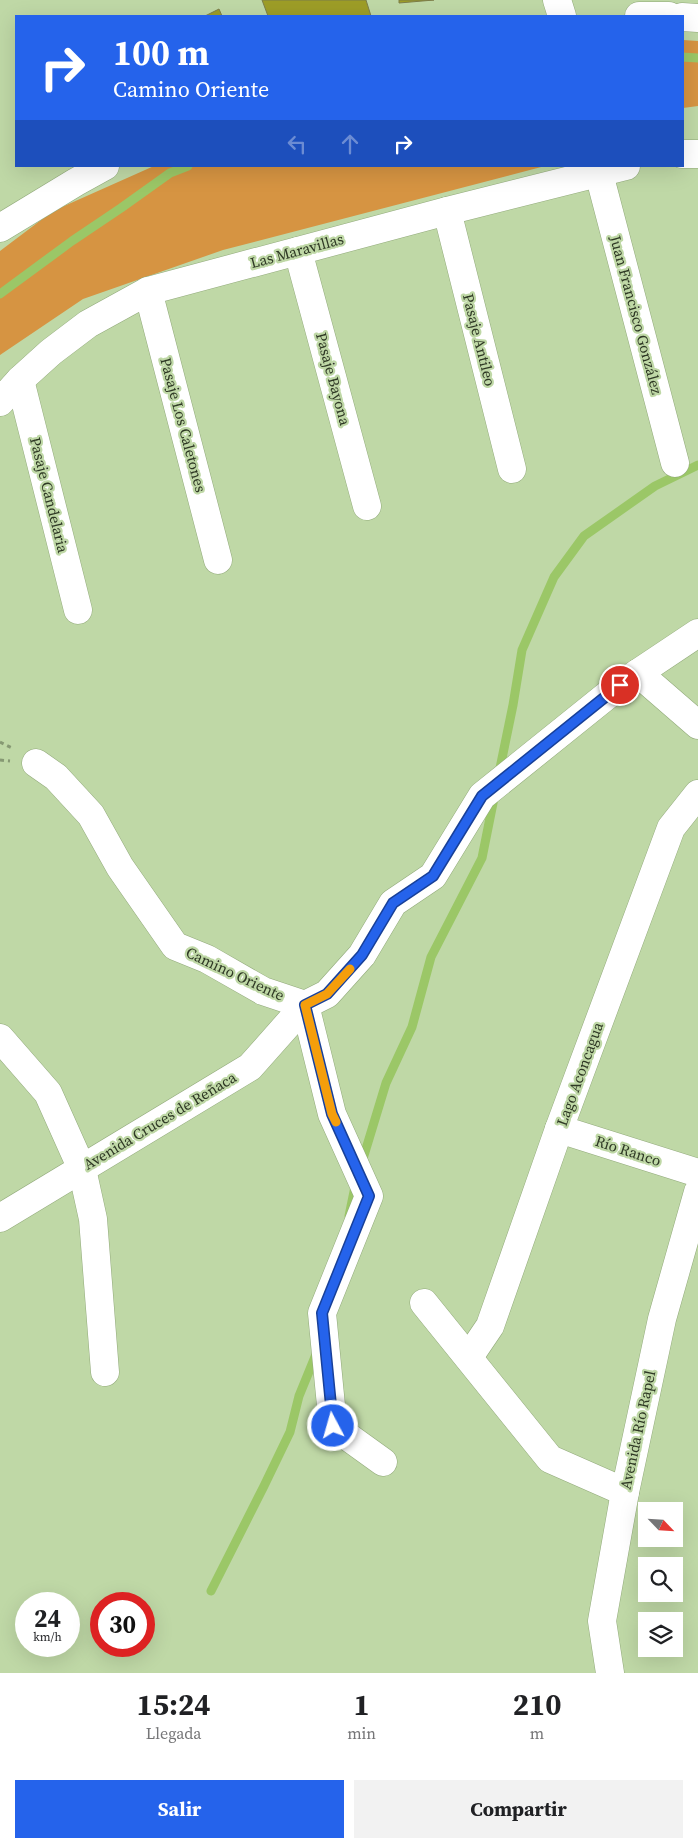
<!DOCTYPE html>
<html lang="es">
<meta charset="utf-8">
<style>
body{margin:0;font-family:"Source Serif 4",serif;background:#f2f2f2;color:#202124;height:100vh;display:flex;flex-direction:column;font-size:19px;white-space:nowrap}
*{box-sizing:border-box;margin:0}
p{font-size:16px;color:#757577}
.icon{flex:none;width:28px;height:28px;fill:none;stroke:currentColor;stroke-width:2;stroke-linecap:round;stroke-linejoin:round}
.map{position:relative;height:1673px;overflow:hidden}
.panel{display:flex;flex-direction:column;background:#fff;flex:1}
.panel>*{flex:none}
.guide{position:absolute;left:15px;top:15px;width:669px;height:152px;border-radius:0px;box-shadow:0 5px 20px #0002;background:#2563eb;color:#fff;overflow:hidden}
.needle{width:32px;rotate:115deg}
.tools{position:absolute;left:638px;top:1502px;display:grid;gap:10px}
.tools a{display:grid;place-items:center;width:45px;height:45px;border-radius:0px;background:#fff;box-shadow:0 5px 20px #0002;font-size:25px}
.speed{position:absolute;left:15px;top:1592px;display:flex;gap:10px;font-size:25px;font-weight:700;text-align:center}
.speed>*{display:grid;place-content:center;width:65px;height:65px;border-radius:50%;background:#fff;box-shadow:0 5px 20px #0002;line-height:1}
.speed small{font-size:12px;font-weight:400}
.speed .limit{border:8px solid #d22;background:#fff;color:#111}
.pin{position:absolute;display:grid;place-items:center;width:42px;height:42px;color:#fff;margin:-21px;border:2px solid #fff;border-radius:50%;box-shadow:0 1px 5px #0007}
.me{position:absolute;width:55px;margin:-28px;rotate:354deg;stroke-linejoin:round;filter:drop-shadow(0 0 4px #0008)}
.turn{display:flex;align-items:center;gap:18px;height:105px;padding:0 15px;font-size:22px}
.turn .icon{width:65px;height:65px;stroke-width:2.5}
.turn b{display:block;font-size:35px;line-height:42px}
.lanes{display:flex;align-items:center;height:48px;padding:0 15px;background:#0003;justify-content:center;gap:25px;direction:ltr}
.lanes .off{opacity:.35}
.eta{display:flex;justify-content:space-evenly;align-items:center;height:85px;text-align:center}
.eta b{font-size:30px;font-weight:700;line-height:35px}
.primary-button{display:flex;gap:10px;margin-top:auto;padding:10px 15px}
.primary-button a{flex:1;height:58px;border-radius:0px;background:#2563eb;color:#fff;font-size:20px;font-weight:700;line-height:58px;text-align:center}
.primary-button a+a{background:#f2f2f2;color:#202124}
.map>svg:first-child{display:block}
</style>
<div class="map">
<svg width="698" height="1673" viewBox="0 0 698 1673">
<rect width="100%" height="100%" fill="#bfd8a6"/>
<g fill="#d69442">
<polygon points="683,40 698,41 698,106 683,108"/>
<polygon points="154,166 545,166 223,250 83,299 0,355 0,251 53,211"/>
</g>
<g fill="none" stroke-linecap="round" stroke-linejoin="round">
<g stroke="#9bc767" stroke-width="9">
<polyline points="682,57 698,58"/>
<polyline points="0,294 72,241 121,208 170,173 188,166"/>
<polyline points="499,773 513,705 522,650 554,577 584,536 655,486 698,465"/>
<polyline points="362,1162 386,1083 412,1027 431,957 482,858 495,793"/>
<polyline points="349,1216 356,1182"/>
<polyline points="211,1591 264,1486 290,1432 299,1396 317,1352"/>
</g>
</g>
<g fill="#9d9d27" stroke="#7d7e4b">
<polygon points="262,0 366,0 371,16 268,16"/>
<polygon points="399,0 434,0 399,3"/>
<polygon points="219,9 222,16 205,16"/>
</g>
<g fill="none" stroke-linecap="round" stroke-linejoin="round">
<defs>
<g id="minor">
<polyline points="557,0 562,16"/>
<polyline points="639,16 669,16"/>
<polyline points="682,17 698,18"/>
<polyline points="682,154 698,154"/>
<polyline points="597,166 675,463"/>
<polyline points="447,211 512,469"/>
<polyline points="0,228 76,182 105,166"/>
<polyline points="298,251 367,506"/>
<polyline points="148,291 218,560"/>
<polyline points="20,380 78,610"/>
<polyline points="0,402 20,380 51,352 88,324 148,291 447,211 626,166"/>
<polyline points="638,673 698,725"/>
<polyline points="36,763 56,777 91,815 120,867 175,946 207,959 263,991 305,1005 327,994 362,955 393,903 433,876 482,796 620,685 698,633"/>
<polyline points="305,1005 332,1114 369,1196 322,1313 333,1426 383,1462"/>
<polyline points="0,1038 48,1093 82,1169 93,1219 105,1372"/>
<polyline points="559,1129 698,1173"/>
<polyline points="0,1218 250,1067 305,1005"/>
<polyline points="424,1303 550,1459 625,1492"/>
<polyline points="469,1357 490,1326 559,1129 671,828 698,794"/>
<polyline points="610,1673 602,1621 625,1492 662,1319 698,1192"/>
</g>
</defs>
<use href="#minor" stroke="#92aa7b" stroke-width="29"/>
<g stroke="#869973" stroke-width="3" stroke-dasharray="4 4" stroke-linecap="butt">
<polyline points="0,742 14,749"/>
<polyline points="0,760 10,761"/>
</g>
<use href="#minor" stroke="#fff" stroke-width="28"/>
</g>
<g fill="none" stroke-linecap="round" stroke-linejoin="round">
<defs>
<polyline id="route" points="333,1426 322,1313 369,1196 332,1114 305,1005 327,994 362,955 393,903 433,876 482,796 620,685"/>
</defs>
<use href="#route" stroke="#184099" stroke-width="12"/>
<use href="#route" stroke="#2563eb" stroke-width="9"/>
<polyline stroke="#f59e0b" stroke-width="9" points="336,1122 332,1114 305,1005 327,994 350,969"/>
</g>
<g text-anchor="middle" stroke-width="4.5" stroke-linejoin="round" paint-order="stroke">
<g font-size="15" fill="#2e3824" stroke="#bfd8a6">
<text transform="translate(297 251) rotate(-15)" y="5">Las Maravillas</text>
<text transform="translate(636 315) rotate(75)" y="5">Juan Francisco González</text>
<text transform="translate(479 340) rotate(76)" y="5">Pasaje Antileo</text>
<text transform="translate(333 379) rotate(75)" y="5">Pasaje Bayona</text>
<text transform="translate(183 425) rotate(75)" y="5">Pasaje Los Caletones</text>
<text transform="translate(49 495) rotate(76)" y="5">Pasaje Candelaria</text>
<text transform="translate(235 974) rotate(25)" y="5">Camino Oriente</text>
<text transform="translate(580 1074) rotate(-70)" y="5">Lago Aconcagua</text>
<text transform="translate(160 1121) rotate(-31)" y="5">Avenida Cruces de Reñaca</text>
<text transform="translate(628 1151) rotate(18)" y="5">Río Ranco</text>
<text transform="translate(638 1430) rotate(-78)" y="5">Avenida Río Rapel</text>
</g>
</g>
</svg>
<div class="tools">
<a><svg class="needle" viewBox="-14 -14 28 28"><path d="M0-13l5 13h-10z" fill="#e53935"/><path d="M0 13l5-13h-10z" fill="#757577"/></svg></a>
<a><svg class="icon" aria-label="search" viewBox="0 0 24 24"><circle cx="10" cy="10" r="6"/><path d="M15 15l6 6"/></svg></a>
<a><svg class="icon" aria-label="layers" viewBox="0 0 24 24"><path d="M12 4l9 5-9 5-9-5zM3 14l9 5 9-5"/></svg></a>
</div>
<div class="speed"><div>24<small>km/h</small></div><div class="limit">30</div></div>
<div class="pin" style="left:620px;top:685px;background:#d93025"><svg class="icon" aria-label="arrive" viewBox="0 0 24 24"><path d="M6 21V4h12l-3 4 3 4H6"/></svg></div>
<svg class="me" style="left:333px;top:1426px" viewBox="-20 -20 40 40"><circle r="17" fill="#2563eb" stroke="#fff" stroke-width="3"/><path d="M0-11L8 9 0 5-8 9z" fill="#fff"/></svg>
<div class="guide">
<div class="turn"><svg class="icon" aria-label="right" viewBox="0 0 24 24"><path d="M7 20v-9h11M14 6l5 5-5 5"/></svg><div><b>100 m</b>Camino Oriente</div></div>
<div class="lanes"><svg class="icon off" aria-label="left" viewBox="0 0 24 24"><path d="M17 20v-9H6M10 6l-5 5 5 5"/></svg><svg class="icon off" aria-label="ahead" viewBox="0 0 24 24"><path d="M12 20V5M6 11l6-6 6 6"/></svg><svg class="icon" aria-label="right" viewBox="0 0 24 24"><path d="M7 20v-9h11M14 6l5 5-5 5"/></svg></div>
</div>
</div>
<section class="panel">
<div class="eta">
<div><b>15:24</b><p>Llegada</p></div>
<div><b>1</b><p>min</p></div>
<div><b>210</b><p>m</p></div>
</div>
<div class="primary-button"><a>Salir</a><a>Compartir</a></div>
</section>
